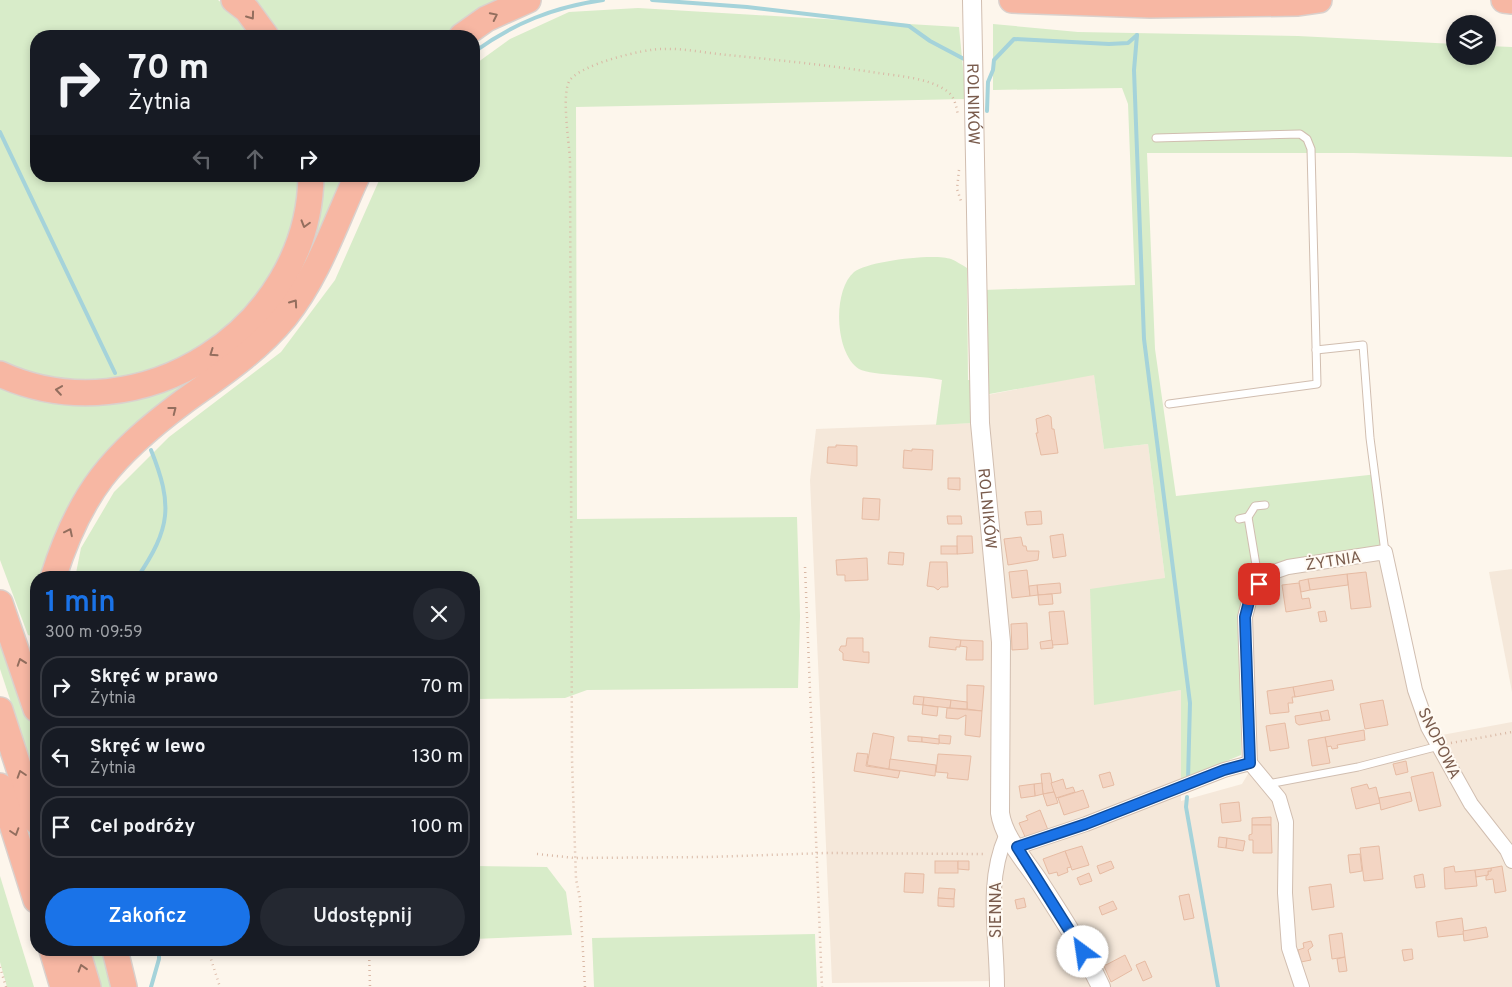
<!DOCTYPE html>
<html lang="pl">
<meta charset="utf-8">
<style>
body{margin:0;font-family:Overpass,sans-serif;background:#242831;color:#f1f3f6;height:100vh;display:flex;flex-direction:column;font-size:19px;white-space:nowrap}
*{box-sizing:border-box;margin:0}
p{font-size:16px;color:#9ea1a6}
.icon{flex:none;width:28px;height:28px;fill:none;stroke:currentColor;stroke-width:2;stroke-linecap:round;stroke-linejoin:round}
.map{position:relative;flex:1;overflow:hidden}
.side{position:absolute;left:30px;top:571px;width:450px;height:385px;display:flex;flex-direction:column;background:#171b24;border-radius:20px;box-shadow:0 2px 8px #0003}
.side>*{flex:none}
.top-card{position:absolute;left:30px;top:30px;width:450px;height:152px;border-radius:20px;box-shadow:0 2px 8px #0003;background:#171b24;color:#f1f3f6;overflow:hidden}
.buttons{position:absolute;left:1446px;top:15px;display:grid;gap:10px}
.buttons a{display:grid;place-items:center;width:50px;height:50px;border-radius:50%;background:#171b24;box-shadow:0 2px 8px #0003;font-size:25px}
.pin{position:absolute;display:grid;place-items:center;width:42px;height:42px;color:#fff;margin:-21px;border-radius:10px;box-shadow:0 2px 8px #0006}
.me{position:absolute;width:55px;margin:-28px;rotate:329deg;stroke-linejoin:round;filter:drop-shadow(0 0 4px #0008)}
.turn{display:flex;align-items:center;gap:18px;height:105px;padding:0 15px;font-size:22px}
.turn .icon{width:65px;height:65px;stroke-width:2.5}
.turn b{display:block;font-size:35px;line-height:42px}
.lanes{display:flex;align-items:center;height:48px;padding:0 15px;background:#0003;justify-content:center;gap:25px;direction:ltr}
.lanes .off{opacity:.35}
.round{display:grid;place-items:center;flex:none;width:52px;height:52px;border-radius:26px;background:#242831}
.head{display:flex;align-items:center;justify-content:space-between;height:85px;padding:0 15px}
h1{font-size:30px;font-weight:600;line-height:38px;color:#1a73e8}
.button{display:flex;gap:10px;margin-top:auto;padding:10px 15px}
.button a{flex:1;height:58px;border-radius:30px;background:#1a73e8;color:#fff;font-size:20px;font-weight:600;line-height:58px;text-align:center}
.button a+a{background:#242831;color:#f1f3f6}
ul{padding:0;list-style:none}
li{display:flex;align-items:center;gap:15px;height:62px;margin:0 10px 8px;padding:0 5px;border:2px solid #363941;border-radius:20px}
li div{flex:1}
li b{display:block;font-size:19px}
li em{font-style:normal}
.map>svg:first-child{display:block}
</style>
<div class="map">
<svg width="1512" height="987" viewBox="0 0 1512 987">
<rect width="100%" height="100%" fill="#fdf6ec"/>
<g fill="#f5e8da">
<polygon points="1094,374 1104,449 1148,444 1165,578 1094,704 1181,690 1181,801 1242,784 1258,757 1240,617 1266,570 1388,547 1416,677 1433,726 1442,735 1512,722 1512,987 997,987 996,981 832,983 810,480 816,429 971,423 972,398"/>
<polygon points="1512,569 1512,692 1489,572"/>
</g>
<g fill="#d8ecc9">
<polygon points="0,0 218,0 243,20 255,36 36,36 36,176 302,176 298,213 277,273 230,331 147,378 65,382 0,362"/>
<polygon points="244,0 502,0 486,7 444,36 275,36"/>
<polygon points="638,8 959,27 966,99 576,107 577,519 797,517 800,616 798,688 587,690 565,698 474,699 474,578 75,578 81,548 114,492 169,437 281,352 335,280 381,176 474,176 474,65 510,39 569,12"/>
<path d="M993,24L1078,32L1298,36L1455,44V56H1488V46L1512,47V157L1353,153H1147L1155,349L1176,496L1378,474L1388,547L1266,570L1240,617L1241,755L1181,780V690L1094,705L1090,589L1165,578L1148,444L1104,449L1094,375L973,397L972,423L936,425L942,380C923,375 872,376 859,369C835,354 832,291 854,272C868,261 934,253 951,259C956,261 962,265 967,268L968,380L983,381L984,290L1135,285L1128,104L1122,88L993,90Z"/>
<polygon points="320,176 347,176 313,254 278,310 83,483 55,534 41,577 36,578 36,598 31,636 28,635 0,560 0,385 86,401 264,319"/>
<polygon points="0,625 36,733 36,778 0,669"/>
<polygon points="474,866 547,867 566,892 572,935 474,939"/>
<polygon points="0,876 34,987 7,987 0,962"/>
<polygon points="815,934 817,987 594,987 592,938"/>
<polygon points="90,950 105,950 114,987 101,987"/>
</g>
<g fill="none" stroke-linecap="round" stroke-linejoin="round">
<g stroke="#a5d3da" stroke-width="4">
<polyline points="652,0 747,7 909,26 930,41 964,59"/>
<polyline points="1137,35 1134,70 1144,339 1190,703 1188,780"/>
<path d="M474,52C514,23 554,7 603,0"/>
<polyline points="987,111 988,82 993,70 994,60 1014,39 1109,44 1128,43 1137,35"/>
<polyline points="0,132 115,373"/>
<path d="M137,578C171,528 173,505 151,450"/>
<polyline points="1187,797 1186,807 1218,987"/>
<polyline points="151,987 159,959 159,950"/>
</g>
</g>
<g fill="#f3d5c3" stroke="#e6bba3">
<polygon points="1048,415 1051,417 1052,429 1054,429 1058,453 1041,455 1036,433 1038,433 1036,419"/>
<polygon points="836,445 857,446 857,466 827,463 828,447 836,447"/>
<polygon points="912,449 933,450 932,470 903,468 904,450 912,451"/>
<polygon points="948,478 960,478 960,490 948,489"/>
<polygon points="863,498 880,499 879,520 862,519"/>
<polygon points="1041,511 1042,524 1027,525 1025,512"/>
<polygon points="947,516 961,516 962,524 948,524"/>
<polygon points="1063,534 1066,556 1053,558 1050,536"/>
<polygon points="957,536 972,536 973,553 957,554"/>
<polygon points="1021,537 1023,546 1026,546 1027,551 1039,551 1038,560 1008,565 1004,539"/>
<rect x="941" y="546" width="16" height="8"/>
<polygon points="889,552 904,553 903,565 888,564"/>
<polygon points="867,558 868,580 845,581 845,575 837,575 836,560"/>
<polygon points="930,562 947,562 948,587 941,587 938,590 934,587 927,586"/>
<polygon points="1027,570 1030,596 1012,598 1009,572"/>
<polygon points="1366,572 1371,607 1351,609 1347,574"/>
<polygon points="1347,574 1348,585 1310,590 1308,579"/>
<polygon points="1308,579 1310,590 1301,592 1299,581"/>
<polygon points="1060,583 1061,593 1038,595 1037,585"/>
<polygon points="1299,583 1302,599 1309,598 1311,608 1286,612 1282,585"/>
<polygon points="1037,585 1038,595 1030,596 1029,586"/>
<polygon points="1052,594 1053,604 1039,605 1038,595"/>
<polygon points="1064,611 1068,644 1052,645 1049,612"/>
<polygon points="1325,611 1327,621 1320,622 1318,612"/>
<polygon points="1027,623 1028,649 1012,650 1011,624"/>
<polygon points="930,637 961,640 960,647 956,647 956,650 929,647"/>
<polygon points="847,638 863,638 863,652 869,652 869,663 843,660 843,653 839,650 841,646 846,646"/>
<polygon points="961,640 983,641 983,660 966,660 967,647 960,646"/>
<polygon points="1052,640 1053,648 1041,649 1040,642"/>
<polygon points="1332,680 1334,690 1295,697 1293,687"/>
<polygon points="967,685 984,686 982,711 967,709"/>
<polygon points="1293,687 1295,697 1292,697 1293,703 1288,703 1289,712 1270,714 1267,691"/>
<polygon points="914,696 924,697 923,705 913,704"/>
<polygon points="924,697 951,700 950,708 923,705"/>
<polygon points="951,700 967,702 967,709 950,708"/>
<polygon points="1383,700 1388,725 1365,729 1360,704"/>
<polygon points="923,705 938,707 937,716 922,714"/>
<polygon points="947,708 982,711 980,737 965,735 966,715 958,719 946,718"/>
<polygon points="1328,710 1330,720 1322,721 1320,712"/>
<polygon points="1320,712 1322,721 1299,725 1296,723 1295,716"/>
<polygon points="1285,723 1289,748 1270,751 1266,726"/>
<polygon points="1364,730 1365,740 1337,745 1338,748 1332,749 1331,746 1327,747 1325,737"/>
<polygon points="873,733 894,737 889,769 867,765"/>
<polygon points="939,735 951,736 950,744 939,743"/>
<polygon points="908,736 922,737 922,742 908,741"/>
<polygon points="922,737 939,739 939,744 922,742"/>
<polygon points="1325,737 1330,763 1312,766 1308,740"/>
<polygon points="857,753 868,754 866,766 900,771 898,778 854,771"/>
<polygon points="938,754 971,756 968,780 947,778 948,773 936,772"/>
<polygon points="890,759 936,765 935,776 889,769"/>
<polygon points="1406,761 1408,772 1396,775 1393,764"/>
<polygon points="1110,772 1114,785 1103,788 1099,775"/>
<polygon points="1433,772 1441,806 1419,811 1411,777"/>
<polygon points="1050,773 1054,792 1043,794 1041,774"/>
<polygon points="1063,779 1066,789 1073,787 1075,792 1056,798 1051,783"/>
<polygon points="1042,783 1043,794 1035,796 1034,784"/>
<polygon points="1034,784 1035,796 1021,798 1019,786"/>
<polygon points="1367,784 1369,789 1376,787 1380,803 1356,809 1351,788"/>
<polygon points="1083,790 1089,807 1064,815 1058,798"/>
<polygon points="1054,792 1058,803 1047,806 1043,794"/>
<polygon points="1410,792 1412,801 1381,810 1379,798"/>
<polygon points="1239,802 1241,821 1222,823 1220,804"/>
<polygon points="1040,810 1048,830 1026,839 1019,823 1028,820 1026,816"/>
<polygon points="1271,817 1271,825 1252,825 1252,818"/>
<polygon points="1252,825 1271,825 1272,853 1253,853 1253,840 1249,840 1249,835 1252,834"/>
<polygon points="1219,837 1227,838 1226,848 1218,847"/>
<polygon points="1227,838 1245,841 1243,851 1226,848"/>
<polygon points="1082,846 1089,865 1072,870 1065,851"/>
<polygon points="1379,846 1383,879 1364,881 1360,848"/>
<polygon points="1065,851 1071,867 1067,868 1068,872 1058,876 1057,872 1049,874 1043,859"/>
<polygon points="1360,854 1362,871 1350,873 1348,855"/>
<rect x="935" y="861" width="23" height="12"/>
<polygon points="958,861 969,861 969,870 958,869"/>
<polygon points="1111,861 1114,868 1100,874 1097,866"/>
<polygon points="1454,866 1455,872 1475,870 1477,886 1445,889 1444,868"/>
<polygon points="1502,866 1506,891 1495,893 1493,879 1486,880 1486,876 1488,875 1488,871 1491,871 1491,868"/>
<polygon points="1491,868 1491,871 1488,871 1488,875 1476,877 1475,870"/>
<polygon points="905,873 924,874 923,893 904,892"/>
<polygon points="1089,873 1092,881 1080,885 1077,878"/>
<polygon points="1423,874 1425,887 1416,888 1414,876"/>
<polygon points="1331,884 1334,907 1312,910 1309,887"/>
<polygon points="939,888 955,889 954,899 938,898"/>
<polygon points="1189,894 1194,918 1184,920 1179,896"/>
<polygon points="938,898 954,899 954,907 938,906"/>
<polygon points="1024,898 1026,907 1017,909 1015,900"/>
<polygon points="1113,901 1117,909 1102,915 1099,907"/>
<polygon points="1462,918 1464,934 1438,937 1436,922"/>
<polygon points="1486,927 1488,937 1464,941 1463,931"/>
<polygon points="1342,933 1345,957 1332,959 1329,935"/>
<polygon points="1311,941 1313,946 1308,950 1311,960 1301,962 1298,950 1304,948 1303,943"/>
<polygon points="1412,949 1413,959 1404,961 1402,950"/>
<polygon points="1125,955 1132,970 1111,982 1104,966"/>
<polygon points="1345,957 1347,971 1339,972 1337,959"/>
<polygon points="1145,961 1152,977 1143,981 1136,965"/>
</g>
<g fill="none" stroke-linecap="round" stroke-linejoin="round">
<defs>
<g id="service">
<polyline points="1156,138 1300,134 1307,139 1311,149 1317,384 1169,404"/>
<polyline points="1316,350 1363,345 1370,438 1385,552"/>
<polyline points="1239,519 1248,517"/>
<polyline points="1259,583 1248,517 1255,506 1265,505"/>
<polyline points="1268,784 1358,767 1439,746"/>
</g>
<g id="minor">
<polyline points="1250,763 1245,617 1252,590 1268,574 1288,567 1385,552 1415,690 1428,727 1471,804 1507,850 1512,861"/>
<polyline points="1017,847 1086,824 1224,770 1250,763 1279,798 1286,822 1285,893 1289,948 1302,987"/>
<path d="M997,987C997,936 985,883 1006,836"/>
</g>
<g id="tertiary">
<path id="s1" d="M972,0L980,423L1001,642L1000,813C1004,839 1026,861 1040,883C1062,917 1084,951 1101,987"/>
</g>
<g id="motorway">
<polyline points="234,0 247,10 266,36"/>
<polyline points="1012,0 1150,5 1298,3 1319,0"/>
<polyline points="1504,0 1512,1"/>
<polyline points="462,36 486,19 528,0"/>
<path d="M0,374C140,438 309,329 311,176"/>
<path d="M53,578C80,492 112,455 183,402C219,376 256,352 285,317C318,276 335,224 357,176"/>
<polyline points="0,603 36,709"/>
<polyline points="0,710 36,821"/>
<polyline points="0,786 36,900"/>
<polyline points="52,950 63,987"/>
<polyline points="77,950 88,987"/>
<polyline points="115,950 124,987"/>
</g>
</defs>
<use href="#service" stroke="#d1beb0" stroke-width="9"/>
<use href="#minor" stroke="#d1beb0" stroke-width="16"/>
<use href="#tertiary" stroke="#d1beb0" stroke-width="20"/>
<use href="#motorway" stroke="#dad1cd" stroke-width="28"/>
<g stroke="#d9b8a5" stroke-width="2.5" stroke-dasharray="1 4" stroke-linecap="butt">
<polyline points="959,170 957,189 961,201"/>
<polyline points="805,567 822,987"/>
<polyline points="1451,743 1512,732"/>
<polyline points="537,854 575,858 709,857 826,853 986,854"/>
<polyline points="208,950 220,987"/>
<polyline points="369,950 370,987"/>
<polyline points="0,967 6,987"/>
<path d="M585,987L580,899L576,879L572,760L570,159C569,142 561,92 570,80C582,64 643,49 662,49C683,48 706,53 727,55C777,60 828,65 878,73C899,76 929,78 947,91C955,97 956,106 958,115"/>
</g>
<use href="#service" stroke="#fff" stroke-width="7"/>
<use href="#minor" stroke="#fff" stroke-width="14"/>
<use href="#tertiary" stroke="#fff" stroke-width="18"/>
<use href="#motorway" stroke="#f7b7a3" stroke-width="25"/>
</g>
<defs><path id="oneway-chevron" d="M-2-3.5L2.5 0L-2 3.5" fill="none" stroke-width="1.6" stroke-linecap="round" stroke-linejoin="round" transform="scale(1.25)"/></defs>
<g stroke="#936e5e">
<use href="#oneway-chevron" transform="translate(251 16) rotate(54)"/>
<use href="#oneway-chevron" transform="translate(494 16) rotate(-26)"/>
<use href="#oneway-chevron" transform="translate(305 224) rotate(106)"/>
<use href="#oneway-chevron" transform="translate(294 303) rotate(-55)"/>
<use href="#oneway-chevron" transform="translate(213 353) rotate(145)"/>
<use href="#oneway-chevron" transform="translate(59 390) rotate(-172)"/>
<use href="#oneway-chevron" transform="translate(173 410) rotate(-38)"/>
<use href="#oneway-chevron" transform="translate(69 532) rotate(-64)"/>
<use href="#oneway-chevron" transform="translate(21 662) rotate(-109)"/>
<use href="#oneway-chevron" transform="translate(21 774) rotate(-108)"/>
<use href="#oneway-chevron" transform="translate(15 832) rotate(72)"/>
<use href="#oneway-chevron" transform="translate(82 968) rotate(-107)"/>
</g>
<g fill="none" stroke-linecap="round" stroke-linejoin="round">
<defs>
<polyline id="route" points="1083,952 1017,847 1086,824 1224,770 1250,763 1245,617 1252,590 1259,584"/>
</defs>
<use href="#route" stroke="#114b97" stroke-width="12"/>
<use href="#route" stroke="#1a73e8" stroke-width="9"/>
</g>
<g text-anchor="middle" stroke-width="4" stroke-linejoin="round" paint-order="stroke">
<g font-size="16" fill="#7a5c4d" stroke="#fffaf3">
<text dy="6" stroke="none"><textPath href="#s1" startOffset="104">ROLNIKÓW</textPath></text>
<text dy="6" stroke="none"><textPath href="#s1" startOffset="509">ROLNIKÓW</textPath></text>
<text transform="translate(1333 560) rotate(-9)" y="6">ŻYTNIA</text>
<text transform="translate(1440 743) rotate(64)" y="6">SNOPOWA</text>
<text transform="translate(995 910) rotate(-90)" y="6">SIENNA</text>
</g>
</g>
</svg>
<div class="buttons">
<a><svg class="icon" aria-label="layers" viewBox="0 0 24 24"><path d="M12 4l9 5-9 5-9-5zM3 14l9 5 9-5"/></svg></a>
</div>
<div class="pin" style="left:1259px;top:584px;background:#d93025"><svg class="icon" aria-label="arrive" viewBox="0 0 24 24"><path d="M6 21V4h12l-3 4 3 4H6"/></svg></div>
<svg class="me" style="left:1083px;top:952px" viewBox="-20 -20 40 40"><circle r="19" fill="#fff"/><path d="M0-13L10 11 0 6-10 11z" fill="#1a73e8"/></svg>
<div class="top-card">
<div class="turn"><svg class="icon" aria-label="right" viewBox="0 0 24 24"><path d="M7 20v-9h11M14 6l5 5-5 5"/></svg><div><b>70 m</b>Żytnia</div></div>
<div class="lanes"><svg class="icon off" aria-label="left" viewBox="0 0 24 24"><path d="M17 20v-9H6M10 6l-5 5 5 5"/></svg><svg class="icon off" aria-label="ahead" viewBox="0 0 24 24"><path d="M12 20V5M6 11l6-6 6 6"/></svg><svg class="icon" aria-label="right" viewBox="0 0 24 24"><path d="M7 20v-9h11M14 6l5 5-5 5"/></svg></div>
</div>
<section class="side">
<div class="head"><div><h1>1 min</h1><p>300 m · 09:59</p></div><a class="round"><svg class="icon" aria-label="close" viewBox="0 0 24 24"><path d="M6 6l12 12M18 6L6 18"/></svg></a></div>
<ul>
<li><svg class="icon" aria-label="right" viewBox="0 0 24 24"><path d="M7 20v-9h11M14 6l5 5-5 5"/></svg><div><b>Skręć w prawo</b><p>Żytnia</p></div><em>70 m</em></li>
<li><svg class="icon" aria-label="left" viewBox="0 0 24 24"><path d="M17 20v-9H6M10 6l-5 5 5 5"/></svg><div><b>Skręć w lewo</b><p>Żytnia</p></div><em>130 m</em></li>
<li><svg class="icon" aria-label="arrive" viewBox="0 0 24 24"><path d="M6 21V4h12l-3 4 3 4H6"/></svg><div><b>Cel podróży</b></div><em>100 m</em></li>
</ul>
<div class="button"><a>Zakończ</a><a>Udostępnij</a></div>
</section>
</div>
